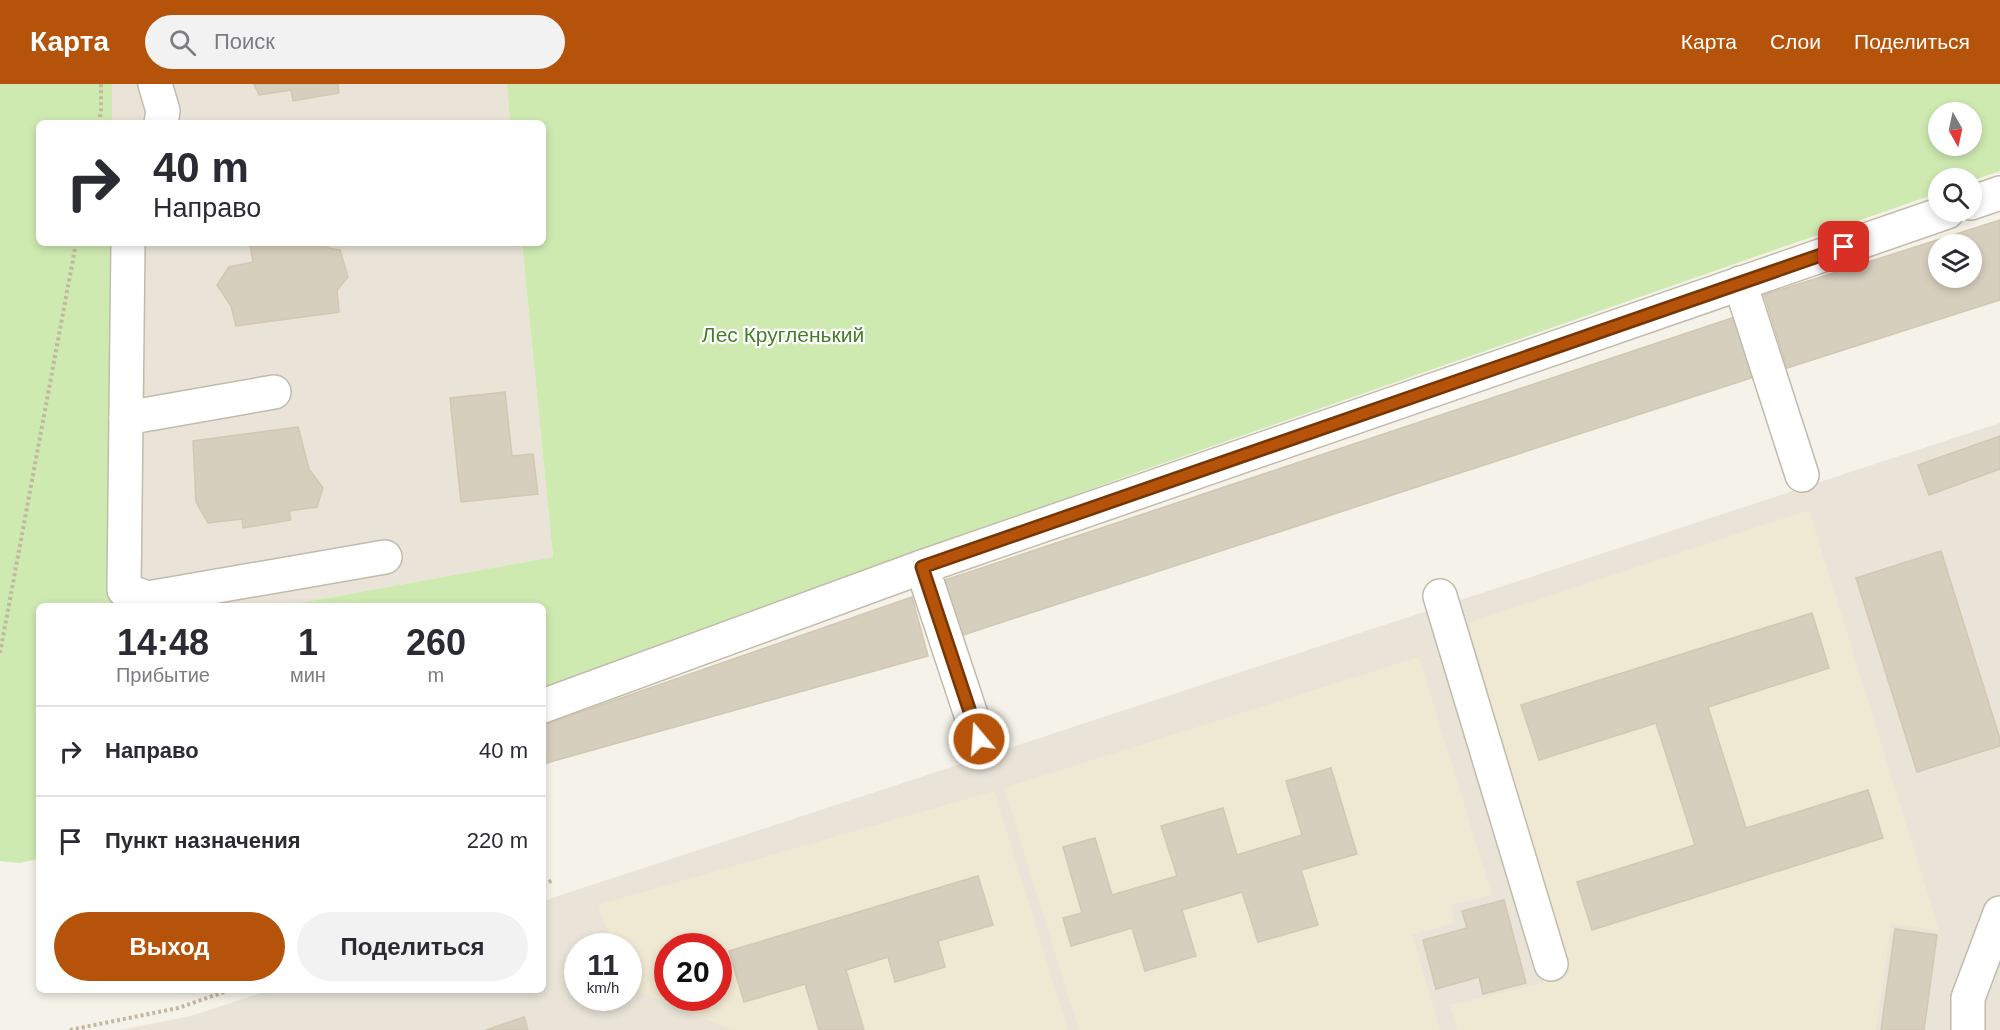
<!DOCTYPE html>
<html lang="ru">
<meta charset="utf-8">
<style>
body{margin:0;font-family:Arial,sans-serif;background:#f2f2f3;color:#2b2b33;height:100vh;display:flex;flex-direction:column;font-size:22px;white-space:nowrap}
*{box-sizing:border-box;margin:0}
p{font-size:20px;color:#7c7c81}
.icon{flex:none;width:33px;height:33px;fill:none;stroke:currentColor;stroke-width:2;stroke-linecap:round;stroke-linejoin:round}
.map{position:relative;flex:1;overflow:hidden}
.panel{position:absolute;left:36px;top:519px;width:510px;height:390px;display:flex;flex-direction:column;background:#fff;border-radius:9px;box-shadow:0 3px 9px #0003}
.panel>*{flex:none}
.banner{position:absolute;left:36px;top:36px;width:510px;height:126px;border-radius:9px;box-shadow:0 3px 9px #0003;background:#fff;color:#2b2b33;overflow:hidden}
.needle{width:39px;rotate:171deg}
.buttons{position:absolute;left:1928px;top:18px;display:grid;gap:12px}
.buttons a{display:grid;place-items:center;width:54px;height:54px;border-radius:50%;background:#fff;box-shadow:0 3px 9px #0003;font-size:30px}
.speed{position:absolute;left:564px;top:849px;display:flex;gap:12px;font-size:30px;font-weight:700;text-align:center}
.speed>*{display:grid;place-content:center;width:78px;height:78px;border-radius:50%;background:#fff;box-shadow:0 3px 9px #0003;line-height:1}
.speed small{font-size:15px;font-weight:400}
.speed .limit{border:9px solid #d22;background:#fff;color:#111}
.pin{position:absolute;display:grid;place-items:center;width:51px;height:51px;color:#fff;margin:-26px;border-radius:12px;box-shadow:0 3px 9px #0006}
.me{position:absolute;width:66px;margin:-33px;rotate:342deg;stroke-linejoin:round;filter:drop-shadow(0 0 4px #0008)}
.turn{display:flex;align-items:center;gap:21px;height:126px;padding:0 18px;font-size:27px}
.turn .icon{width:78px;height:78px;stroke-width:2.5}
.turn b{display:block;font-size:42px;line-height:51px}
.eta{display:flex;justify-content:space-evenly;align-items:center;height:102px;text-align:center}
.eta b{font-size:36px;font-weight:800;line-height:42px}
.button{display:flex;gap:12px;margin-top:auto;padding:12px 18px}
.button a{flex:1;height:69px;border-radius:36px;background:#b45309;color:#fff;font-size:24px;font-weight:800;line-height:69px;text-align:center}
.button a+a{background:#f2f2f3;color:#2b2b33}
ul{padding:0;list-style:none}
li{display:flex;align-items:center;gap:18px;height:90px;padding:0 18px;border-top:2px solid #e1e1e2}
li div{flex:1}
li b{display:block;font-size:22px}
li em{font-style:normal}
header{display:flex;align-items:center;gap:36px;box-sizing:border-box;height:84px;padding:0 30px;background:#b45309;color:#fff}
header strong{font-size:28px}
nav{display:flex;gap:33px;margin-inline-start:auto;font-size:21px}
.search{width:420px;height:54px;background:#f2f2f3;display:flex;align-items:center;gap:15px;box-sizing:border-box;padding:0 21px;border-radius:33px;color:#7c7c81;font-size:22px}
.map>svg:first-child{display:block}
</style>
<header>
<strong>Карта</strong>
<div class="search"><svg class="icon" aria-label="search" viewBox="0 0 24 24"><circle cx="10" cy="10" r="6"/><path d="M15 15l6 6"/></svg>Поиск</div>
<nav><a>Карта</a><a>Слои</a><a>Поделиться</a></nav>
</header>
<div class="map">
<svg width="2000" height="946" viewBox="0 0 2000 946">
<rect width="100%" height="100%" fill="#f5f2e9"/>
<g fill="#e9e4d7" fill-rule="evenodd">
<polygon points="112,0 507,0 510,39 112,39"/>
<polygon points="114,159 522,159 553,473 283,522 119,522"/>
<path d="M2000,339V946H120L191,932L270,906H543V817ZM578,862H628V914H578ZM668,862H718V914H668Z"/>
</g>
<g fill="#efe8d3" fill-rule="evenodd">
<polygon points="1809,426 1939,846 1891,840 1876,946 1458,946 1450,921 1538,900 1569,889 1468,539"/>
<polygon points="1419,573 1492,811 1452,821 1454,839 1412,851 1440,946 1079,946 1004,704"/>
<path d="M994,707L1068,946H731L629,903L628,862H613L598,821ZM668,862H718V914H668Z"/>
</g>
<g fill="#ceeab1" fill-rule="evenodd">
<polygon points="0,0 112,0 112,39 39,39 39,159 114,159 119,522 39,522 39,775 19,779 0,777"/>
<path d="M507,0H2000V87L1971,97V94H1938V109L1124,393L543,607V522H283L553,473L522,159H543V39H510ZM1938,28H1971V62H1938Z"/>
</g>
<g fill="#d7cfbe" stroke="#d2c7b1" stroke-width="1.5" fill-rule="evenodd">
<polygon points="254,0 338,0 339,9 293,17 291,6 259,11"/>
<path d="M2000,136V216L1787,284L1764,211ZM1938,160H1971V194H1938Z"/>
<polygon points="250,159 328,159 328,164 340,166 348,193 337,206 339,228 236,242 231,222 217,201 229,183 253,178"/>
<polygon points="1735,233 1754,293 960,552 942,497"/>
<polygon points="505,308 512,372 533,370 538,410 461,418 450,314"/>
<polygon points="298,343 309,385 323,404 317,423 289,427 291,436 243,444 242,435 208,439 196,418 193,357"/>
<polygon points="2000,352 2000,385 1929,411 1918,381"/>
<polygon points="1941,467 2000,655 2000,662 1917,688 1856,494"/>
<polygon points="912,513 928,572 543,680 543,641"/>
<polygon points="1812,529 1829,584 1708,623 1746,744 1868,706 1883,754 1592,846 1577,798 1695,761 1656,639 1539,676 1521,621"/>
<polygon points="1331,684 1357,770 1301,786 1318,841 1258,858 1242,808 1182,826 1196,872 1145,887 1132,844 1071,862 1063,834 1082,829 1063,763 1095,754 1112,811 1177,792 1161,742 1223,724 1237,771 1302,751 1286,697"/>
<polygon points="978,792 993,841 938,857 945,883 895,898 888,873 846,886 864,946 819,946 805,900 744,918 729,867"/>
<polygon points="1504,816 1526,899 1483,910 1479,893 1436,905 1423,856 1467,844 1462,827"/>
<polygon points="1895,845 1937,851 1924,946 1881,946"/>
<polygon points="524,933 528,946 486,946"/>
</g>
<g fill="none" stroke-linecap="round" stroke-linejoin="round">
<defs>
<g id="minor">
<polyline points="155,0 163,27 161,39"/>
<polyline points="1971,119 2000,109"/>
<polyline points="128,159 124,506 148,514 385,473"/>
<polyline points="1740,199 1802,391"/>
<polyline points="126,334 274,308"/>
<polyline points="922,483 979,655"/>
<polyline points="1440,512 1551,880"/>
<polyline points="543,622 922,483 1947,128"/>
<polyline points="1968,946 1968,914 2000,829"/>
</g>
</defs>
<use href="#minor" stroke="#c1bbab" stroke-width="36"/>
<g stroke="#c4b79c" stroke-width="4" stroke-dasharray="3 3" stroke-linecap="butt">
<polyline points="99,39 101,26 101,0"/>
<polyline points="0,569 76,159"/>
<polyline points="543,800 554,796"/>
<polyline points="70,946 178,924 230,906"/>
</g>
<use href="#minor" stroke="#fff" stroke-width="33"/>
</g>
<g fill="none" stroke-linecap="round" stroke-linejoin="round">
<defs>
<polyline id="route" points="979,655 922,483 1844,163"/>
</defs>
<use href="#route" stroke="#753606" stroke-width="15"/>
<use href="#route" stroke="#b45309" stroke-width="10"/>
</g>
<g text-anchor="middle" stroke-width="4.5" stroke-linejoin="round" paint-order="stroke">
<g font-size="21" fill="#447e27" stroke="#fff">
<text x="783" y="258">Лес Кругленький</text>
</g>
</g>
</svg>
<div class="buttons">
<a><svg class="needle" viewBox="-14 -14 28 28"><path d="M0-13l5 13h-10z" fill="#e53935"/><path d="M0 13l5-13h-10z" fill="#7c7c81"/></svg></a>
<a><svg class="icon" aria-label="search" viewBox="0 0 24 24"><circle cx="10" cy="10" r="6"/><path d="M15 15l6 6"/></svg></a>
<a><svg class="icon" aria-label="layers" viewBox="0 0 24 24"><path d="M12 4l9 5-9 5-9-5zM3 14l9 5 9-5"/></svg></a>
</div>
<div class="speed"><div>11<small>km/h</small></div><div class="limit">20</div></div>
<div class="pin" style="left:1844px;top:163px;background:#d93025"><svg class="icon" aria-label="arrive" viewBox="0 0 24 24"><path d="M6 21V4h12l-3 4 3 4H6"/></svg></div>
<svg class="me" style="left:979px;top:655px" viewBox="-20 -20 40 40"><circle r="17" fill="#b45309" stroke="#fff" stroke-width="3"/><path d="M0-11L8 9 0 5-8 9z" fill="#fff"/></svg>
<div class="banner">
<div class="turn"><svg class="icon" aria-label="right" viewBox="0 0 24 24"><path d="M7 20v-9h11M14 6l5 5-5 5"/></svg><div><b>40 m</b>Направо</div></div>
</div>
<section class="panel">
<div class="eta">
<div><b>14:48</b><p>Прибытие</p></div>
<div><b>1</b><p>мин</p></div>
<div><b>260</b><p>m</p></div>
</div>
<ul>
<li><svg class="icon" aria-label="right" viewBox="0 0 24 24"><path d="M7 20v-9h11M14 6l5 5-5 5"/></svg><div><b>Направо</b></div><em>40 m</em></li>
<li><svg class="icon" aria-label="arrive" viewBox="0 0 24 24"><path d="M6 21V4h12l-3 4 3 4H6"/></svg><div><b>Пункт назначения</b></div><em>220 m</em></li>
</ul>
<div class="button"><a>Выход</a><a>Поделиться</a></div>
</section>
</div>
